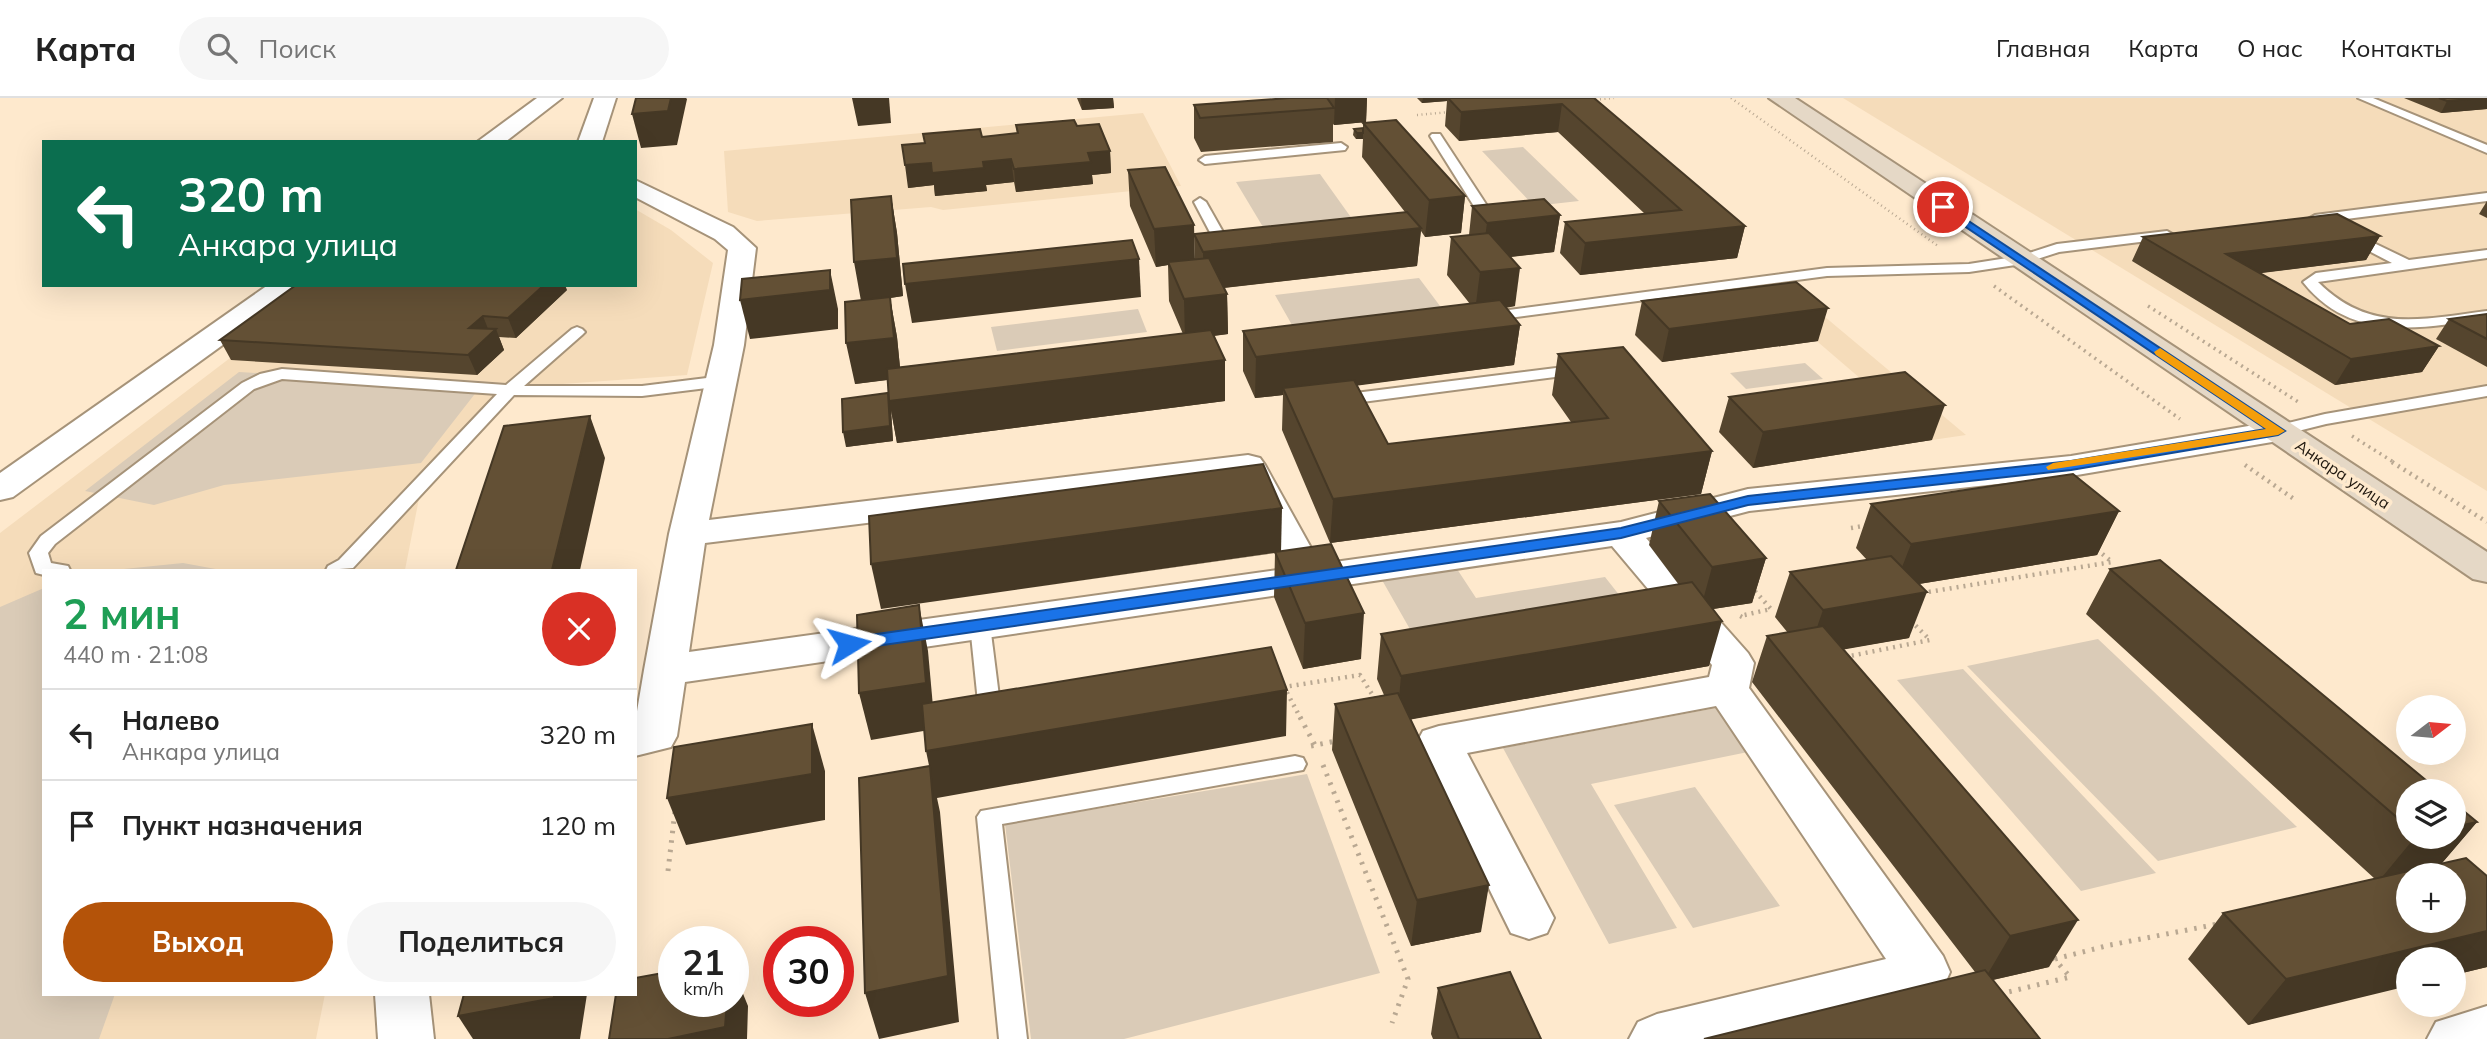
<!DOCTYPE html>
<html lang="ru">
<meta charset="utf-8">
<style>
body{margin:0;font-family:Mulish,sans-serif;background:#f6f6f6;color:#222;height:100vh;display:flex;flex-direction:column;font-size:26px;white-space:nowrap}
*{box-sizing:border-box;margin:0}
p{font-size:23px;color:#767676}
.icon{flex:none;width:38px;height:38px;fill:none;stroke:currentColor;stroke-width:2;stroke-linecap:round;stroke-linejoin:round}
.map{position:relative;flex:1;overflow:hidden}
.sheet{position:absolute;left:42px;top:471px;width:595px;height:427px;display:flex;flex-direction:column;background:#fff;border-radius:0px;box-shadow:0 7px 28px #0002}
.sheet>*{flex:none}
.guide{position:absolute;left:42px;top:42px;width:595px;height:147px;border-radius:0px;box-shadow:0 7px 28px #0002;background:#0b6e4f;color:#fff;overflow:hidden}
.needle{width:46px;rotate:74deg}
.buttons{position:absolute;left:2396px;top:597px;display:grid;gap:14px}
.buttons a{display:grid;place-items:center;width:70px;height:70px;border-radius:50%;background:#fff;box-shadow:0 7px 28px #0002;font-size:35px}
.speed{position:absolute;left:658px;top:828px;display:flex;gap:14px;font-size:35px;font-weight:700;text-align:center}
.speed>*{display:grid;place-content:center;width:91px;height:91px;border-radius:50%;background:#fff;box-shadow:0 7px 28px #0002;line-height:1}
.speed small{font-size:18px;font-weight:400}
.speed .limit{border:10px solid #d22;background:#fff;color:#111}
.pin{position:absolute;display:grid;place-items:center;width:60px;height:60px;color:#fff;margin:-30px;border:4px solid #fff;border-radius:50%;box-shadow:0 2px 7px #0007}
.me{position:absolute;width:77px;margin:-38px;rotate:82deg;stroke-linejoin:round;filter:drop-shadow(0 0 5px #0008)}
.turn{display:flex;align-items:center;gap:24px;height:147px;padding:0 21px;font-size:32px}
.turn .icon{width:91px;height:91px;stroke-width:2.5}
.turn b{display:block;font-size:49px;line-height:60px}
.round{display:grid;place-items:center;flex:none;width:74px;height:74px;border-radius:37px;background:#f6f6f6}
.summary{display:flex;align-items:center;justify-content:space-between;height:119px;padding:0 21px}
h1{font-size:42px;font-weight:700;line-height:52px;color:#1e9e55}
.cta{display:flex;gap:14px;margin-top:auto;padding:14px 21px}
.cta a{flex:1;height:80px;border-radius:42px;background:#b45309;color:#fff;font-size:28px;font-weight:700;line-height:80px;text-align:center}
.cta a+a{background:#f6f6f6;color:#222}
ul{padding:0;list-style:none}
li{display:flex;align-items:center;gap:21px;height:91px;padding:0 21px;border-top:2px solid #e0e0e0}
li div{flex:1}
li b{display:block;font-size:26px}
li em{font-style:normal}
header{display:flex;align-items:center;gap:42px;box-sizing:border-box;height:98px;padding:0 35px;background:#fff;border-bottom:2px solid #e0e0e0}
header strong{font-size:33px}
nav{display:flex;gap:38px;margin-inline-start:auto;font-size:24px}
.search{width:490px;height:63px;background:#f6f6f6;display:flex;align-items:center;gap:18px;box-sizing:border-box;padding:0 24px;border-radius:38px;color:#767676;font-size:26px}
.map>svg:first-child{display:block}
</style>
<header>
<strong>Карта</strong>
<div class="search"><svg class="icon" aria-label="search" viewBox="0 0 24 24"><circle cx="10" cy="10" r="6"/><path d="M15 15l6 6"/></svg>Поиск</div>
<nav><a>Главная</a><a>Карта</a><a>О нас</a><a>Контакты</a></nav>
</header>
<div class="map">
<svg width="2487" height="941" viewBox="0 0 2487 941">
<rect width="100%" height="100%" fill="#fee9cd"/>
<g fill="#f5dcba">
<polygon points="1843,0 2487,0 2487,393"/>
<polygon points="1143,15 1181,88 943,112 931,109 757,123 728,114 724,53"/>
<polygon points="635,111 671,132 713,165 687,277 521,289 423,380 405,472 44,472 44,896 325,896 316,941 0,941 0,435 326,187 635,187"/>
<polygon points="1800,198 1966,337 1932,342 1769,202"/>
</g>
<g fill="#dacbb7">
<polygon points="1523,49 1579,103 1534,108 1482,53"/>
<polygon points="1320,76 1355,125 1266,134 1236,84"/>
<polygon points="1419,180 1446,216 1296,234 1275,197"/>
<polygon points="1138,211 1147,234 997,253 991,229"/>
<polygon points="1805,265 1823,281 1746,291 1730,275"/>
<polygon points="239,274 481,288 421,365 224,387 154,407 85,393"/>
<polygon points="183,465 221,472 114,472"/>
<polygon points="1457,471 1476,500 1605,479 1620,498 1411,533 1382,482"/>
<polygon points="44,490 44,896 115,896 99,941 0,941 0,509"/>
<polygon points="2098,541 2297,729 2158,763 1967,568"/>
<polygon points="1963,571 2156,775 2081,793 1897,582"/>
<polygon points="1716,610 1748,654 1591,686 1677,830 1609,846 1503,650"/>
<polygon points="1307,676 1380,875 1124,941 1031,941 1005,726"/>
<polygon points="1695,689 1780,808 1693,830 1614,707"/>
</g>
<g fill="none" stroke-linecap="round" stroke-linejoin="round">
<defs>
<g id="service">
<polygon points="2358,0 2373,0 2487,47 2487,55"/>
<polygon points="1432,36 1440,36 1499,126 1497,129 1487,129 1430,38"/>
<polygon points="1341,45 1347,49 1345,52 1205,66 1199,62 1205,58"/>
<polygon points="2487,95 2487,103 2315,125 2308,121 2315,117"/>
<polygon points="1200,100 1206,104 1236,157 1234,160 1229,161 1222,157 1194,104"/>
<polygon points="2167,133 2174,137 2172,140 2059,154 2022,166 1969,174 1827,178 1486,223 1479,219 1486,215 1827,170 1969,166 2020,158 2057,146"/>
<path d="M2351,134L2409,162L2487,152V160L2318,184C2370,236 2423,221 2487,213V221C2421,230 2351,245 2303,184L2316,175L2392,165L2346,141L2344,138Z"/>
<polygon points="577,229 582,231 585,234 582,237 524,288 642,288 723,278 731,283 723,288 642,298 514,297 353,470 326,472 328,468 339,462 497,296 282,281 254,291 55,446 48,455 51,465 68,468 70,472 44,472 44,477 36,475 29,455 41,438 242,285 260,276 282,271 506,287 572,231"/>
<polygon points="1580,267 1588,272 1586,275 1339,307 1331,302 1339,297"/>
<polygon points="2487,288 2487,298 2326,326 2278,338 2270,333 2272,329 2325,316"/>
<polygon points="980,520 987,522 990,527 1001,614 998,619 990,622 982,619 979,614 970,527 973,522"/>
<polygon points="1295,658 1303,660 1306,666 1303,672 1002,726 1027,941 999,941 977,719 981,713"/>
</g>
<g id="minor">
<polygon points="537,0 562,0 505,44 477,44"/>
<polygon points="594,0 616,0 602,44 578,44"/>
<path d="M635,82L733,129L756,150L744,247L709,422L1248,357L1260,360L1265,367L1320,466L1621,424L1748,391L2071,358L2278,323L2290,326L2295,333L2290,340L2278,343L2071,378L1749,413L1646,440L1748,555L1754,565L1749,590L1943,858L1950,874L1943,890L1924,897L1753,941H1629L1638,924L1657,916L1886,861L1716,608L1467,655L1554,820L1547,835L1529,841L1511,835L1417,644L1423,633L1439,628L1709,579L1712,567L1612,448L685,584L677,638L671,649L635,658V625L644,572L669,436L714,247L728,152L715,141L635,99ZM1237,379L1285,471L689,554L705,445Z"/>
<polygon points="268,187 301,187 297,193 13,399 0,402 0,375"/>
<polygon points="375,896 429,896 434,941 378,941"/>
<polygon points="2487,908 2487,941 2427,941 2436,924"/>
</g>
<polygon id="secondary" points="1769,0 1795,0 2487,454 2487,484 2473,481"/>
</defs>
<use href="#service" stroke="#a69379" stroke-width="4"/>
<use href="#minor" stroke="#a69379" stroke-width="4"/>
<use href="#secondary" stroke="#a69379" stroke-width="4"/>
<g stroke="#b9a892" stroke-width="2.5" stroke-dasharray="1 3.5" stroke-linecap="butt">
<polyline points="1731,0 1938,148"/>
<polyline points="1591,2 1614,0"/>
<polyline points="1417,17 1450,14"/>
</g>
<g stroke="#b9a892" stroke-width="3.5" stroke-dasharray="2 4.5" stroke-linecap="butt">
<polyline points="1994,188 2180,321"/>
<polyline points="2148,208 2300,305"/>
<polyline points="2352,338 2395,365"/>
</g>
<g stroke="#b9a892" stroke-width="4.5" stroke-dasharray="2 5" stroke-linecap="butt">
<polyline points="2392,364 2487,424"/>
<polyline points="2245,367 2294,401"/>
<polyline points="1851,430 1869,427"/>
<polyline points="1922,495 2112,464 2095,450"/>
<polyline points="1742,519 1740,518 1771,511 1753,491"/>
<polyline points="1845,559 1930,542 1911,523"/>
<polyline points="1301,621 1284,589 1360,577 1375,601"/>
</g>
<g stroke="#b9a892" stroke-width="5" stroke-dasharray="2.5 7" stroke-linecap="butt">
<polyline points="1300,619 1316,649"/>
<polyline points="1311,648 1336,643"/>
<polyline points="1323,667 1408,881 1392,925"/>
<polyline points="668,773 675,713"/>
<polyline points="2055,861 2110,847 2218,826"/>
<polyline points="2000,896 2070,879 2052,858"/>
</g>
<use href="#service" fill="#fff" fill-rule="evenodd"/>
<use href="#minor" fill="#fff" fill-rule="evenodd"/>
<use href="#secondary" fill="#e5d8c6" fill-rule="evenodd"/>
</g>
<g fill="#55452e">
<polygon points="1077,0 1113,0 1114,10 1082,12"/>
<polygon points="1289,0 1367,0 1366,24 1334,27 1333,26 1333,44 1201,54 1194,40 1194,7"/>
<polygon points="1417,0 1594,0 1745,128 1737,160 1580,177 1560,155 1565,124 1645,116 1558,34 1459,43 1445,28 1447,3 1422,5"/>
<polygon points="2404,0 2487,0 2487,11 2441,15"/>
<polygon points="1363,25 1465,98 1461,135 1425,139 1421,133 1417,168 1224,190 1227,196 1228,236 1214,238 1225,303 897,345 891,312 893,343 846,349 889,301 888,282 855,286 861,203 891,98 897,135 903,198 890,200 897,239 900,269 1183,236 1169,203 1168,167 1156,169 1130,108 1128,72 1195,161 1194,136 1405,114 1362,59 1363,41 1356,41 1353,37 1354,31 1363,30"/>
<polygon points="1016,27 1077,28 1110,53 1111,75 1092,77 1093,86 1016,94 1014,84 986,87 987,93 935,98 934,87 908,90 982,39 1017,36"/>
<polygon points="2487,103 2487,120 2479,116"/>
<polygon points="1472,108 1560,117 1554,154 1511,159 1515,208 1506,210 1520,227 1514,267 1357,287 1388,346 1571,324 1552,297 1558,256 1712,353 1701,396 1330,445 1282,332 1283,297 1255,300 1243,273 1243,233 1470,206 1447,177 1451,139 1469,137"/>
<polygon points="2380,138 2366,162 2259,175 2350,226 2439,248 2422,274 2335,287 2132,163 2143,139"/>
<polygon points="567,192 516,240 499,239 504,252 477,277 231,262 220,242"/>
<polygon points="1642,203 1818,243 1662,264 1635,237"/>
<polygon points="2487,216 2487,269 2436,241 2449,221"/>
<polygon points="1729,299 1932,342 1753,370 1719,334"/>
<polygon points="1659,403 1766,460 1752,505 1713,511 1709,568 1411,621 1481,834 1411,848 1332,652 1335,606 1384,597 1377,581 1381,536 1679,487 1649,447"/>
<polygon points="1871,406 2119,413 2097,457 1919,486 1909,540 1843,551 2049,869 1993,882 1975,874 1752,584 1767,538 1788,535 1775,519 1790,474 1867,462 1856,450"/>
<polygon points="1281,454 1361,561 1303,571 1274,499 1275,455 881,511"/>
<polygon points="2110,471 2408,693 2408,738 2454,738 2477,724 2441,766 2487,869 2454,877 2454,861 2248,927 2188,861 2223,815 2375,781 2086,516"/>
<polygon points="1438,890 1541,941 1433,941 1431,936"/>
</g>
<g fill="#453825">
<polygon points="671,0 686,0 687,1 677,47 641,50 632,16"/>
<polygon points="852,0 889,0 891,25 858,28"/>
<polygon points="1081,0 1113,0 1114,10 1082,12"/>
<polygon points="1335,0 1367,0 1366,24 1334,27"/>
<polygon points="1423,0 1448,0 1447,3 1422,5"/>
<polygon points="2487,0 2487,11 2441,15 2447,3"/>
<polygon points="1562,6 1558,34 1459,43 1461,14"/>
<polygon points="1357,35 1363,35 1363,41 1356,41"/>
<polygon points="1110,53 1111,75 1092,77 1093,86 1016,94 1014,71 1088,55"/>
<polygon points="1011,61 1014,84 986,87 987,93 935,98 934,87 908,90 905,67 931,65 983,64"/>
<polygon points="891,98 897,135 903,198 890,200 897,239 901,280 855,286 846,245 861,203 854,164"/>
<polygon points="1465,98 1461,135 1425,139 1429,102"/>
<polygon points="1560,117 1554,154 1482,162 1487,125"/>
<polygon points="1194,127 1195,164 1168,164 1168,167 1156,169 1154,131"/>
<polygon points="1745,128 1737,160 1580,177 1585,145"/>
<polygon points="1421,130 1417,168 1204,192 1203,154"/>
<polygon points="2380,138 2366,162 2214,181 2226,156"/>
<polygon points="1139,161 1141,199 912,225 905,186"/>
<polygon points="1520,170 1515,208 1475,213 1480,174"/>
<polygon points="830,172 838,211 838,231 750,241 740,202"/>
<polygon points="544,187 565,187 567,192 516,240 508,220"/>
<polygon points="1227,196 1228,236 1185,241 1184,201"/>
<polygon points="1828,210 1818,243 1662,264 1669,231"/>
<polygon points="483,218 490,236 496,231 504,252 477,277 468,257 469,230"/>
<polygon points="1520,227 1514,267 1286,297 1283,290 1283,297 1255,300 1256,259"/>
<polygon points="2439,248 2422,274 2335,287 2351,261"/>
<polygon points="1225,262 1225,303 897,345 891,312 893,343 846,349 843,334 888,295"/>
<polygon points="1945,307 1932,342 1753,370 1763,334"/>
<polygon points="590,318 605,360 580,472 552,472"/>
<polygon points="1712,353 1701,396 1330,445 1333,401"/>
<polygon points="1282,410 1281,454 881,511 871,466"/>
<polygon points="2119,413 2097,457 1894,490 1911,446"/>
<polygon points="1766,460 1752,505 1700,513 1712,469"/>
<polygon points="1927,494 1909,540 1807,558 1823,512"/>
<polygon points="919,507 928,553 935,631 871,642 859,595"/>
<polygon points="1364,515 1361,561 1303,571 1305,525"/>
<polygon points="1722,523 1709,568 1397,624 1401,578"/>
<polygon points="1287,592 1286,638 937,700 940,714 959,924 879,941 865,895 931,677 926,653"/>
<polygon points="812,626 825,673 825,722 686,747 667,700"/>
<polygon points="2477,724 2437,771 2378,784 2416,738 2454,738 2454,729"/>
<polygon points="1489,787 1481,834 1411,848 1417,802"/>
<polygon points="2078,822 2049,869 1983,884 2010,838"/>
<polygon points="2487,833 2487,869 2454,877 2454,861 2408,861 2408,888 2248,927 2286,881"/>
<polygon points="733,871 748,908 747,941 668,941 727,903 733,903"/>
<polygon points="554,896 587,896 580,941 473,941 458,918"/>
</g>
<g fill="#635035" stroke="#453825" stroke-width="2" fill-rule="evenodd">
<polygon points="636,0 671,0 668,13 632,16"/>
<polygon points="1289,0 1327,0 1334,10 1200,20 1194,7"/>
<polygon points="1448,0 1594,0 1745,128 1585,145 1565,124 1681,112 1562,6 1461,14"/>
<polygon points="2439,0 2483,0 2447,3"/>
<polygon points="1074,22 1077,28 1099,26 1110,53 1088,55 1091,64 1014,71 1011,61 983,64 984,70 932,75 931,65 905,67 902,47 925,45 923,36 980,31 982,39 1018,35 1016,27"/>
<polygon points="1396,22 1465,98 1429,102 1363,25"/>
<polygon points="1363,30 1363,35 1357,35 1354,31"/>
<polygon points="1165,69 1194,127 1154,131 1128,72"/>
<polygon points="891,98 897,160 854,164 851,102"/>
<polygon points="1544,101 1560,117 1487,125 1472,108"/>
<polygon points="1407,114 1421,130 1203,154 1194,136"/>
<polygon points="2337,116 2380,138 2226,156 2350,226 2389,221 2439,248 2351,261 2143,139"/>
<polygon points="1489,135 1520,170 1480,174 1451,139"/>
<polygon points="1132,142 1139,161 905,186 903,166"/>
<polygon points="1209,160 1227,196 1184,201 1168,164"/>
<polygon points="830,172 830,192 740,202 742,181"/>
<polygon points="1796,184 1828,210 1669,231 1642,203"/>
<polygon points="296,187 544,187 508,220 483,218 469,230 496,231 468,257 220,242"/>
<polygon points="890,199 894,240 846,245 845,204"/>
<polygon points="1500,202 1520,227 1256,259 1243,233"/>
<polygon points="2487,216 2487,241 2449,221"/>
<polygon points="1211,232 1225,262 889,303 887,271"/>
<polygon points="1623,249 1712,353 1333,401 1283,290 1354,282 1388,346 1608,320 1558,256"/>
<polygon points="1905,274 1945,307 1763,334 1729,299"/>
<polygon points="888,295 890,328 843,334 842,301"/>
<polygon points="590,318 552,472 456,472 504,328"/>
<polygon points="1263,366 1282,410 871,466 869,418"/>
<polygon points="2073,376 2119,413 1911,446 1871,406"/>
<polygon points="1710,396 1766,460 1712,469 1659,403"/>
<polygon points="1331,446 1364,515 1305,525 1275,454"/>
<polygon points="1891,458 1927,494 1823,512 1790,474"/>
<polygon points="2160,462 2439,693 2408,693 2408,729 2110,471"/>
<polygon points="1692,484 1722,523 1401,578 1381,536"/>
<polygon points="919,507 926,585 859,595 857,517"/>
<polygon points="1823,528 2078,822 2010,838 1767,538"/>
<polygon points="1271,549 1287,592 926,653 922,606"/>
<polygon points="1398,595 1489,787 1417,802 1335,606"/>
<polygon points="812,626 812,676 667,700 674,649"/>
<polygon points="930,668 948,878 865,895 859,680"/>
<polygon points="2454,705 2477,724 2454,729"/>
<path d="M2466,760L2487,778V833L2286,881L2223,815ZM2408,777H2454V822H2408Z"/>
<polygon points="1985,872 2040,941 1704,941"/>
<polygon points="674,873 674,903 727,903 725,929 668,941 609,941 616,896 635,896 635,880"/>
<polygon points="1510,874 1541,941 1459,941 1438,890"/>
<polygon points="464,896 554,896 554,900 458,918"/>
</g>
<polygon fill="#1a73e8" stroke="#114b97" stroke-width="2" points="1943,106 2285,333 2278,337 2071,372 1748,407 1621,440 849,552 841,546 849,540 1621,430 1748,398 2071,363 2266,331 1939,111 1938,109"/>
<polygon fill="#f59e0b" points="2160,250 2285,333 2278,337 2048,372 2046,369 2053,365 2266,331 2156,257 2154,254"/>
<g text-anchor="middle" stroke-width="7" stroke-linejoin="round" paint-order="stroke">
<g font-size="16" fill="#1e160d" stroke="#fee9cd">
<text transform="translate(2343 376) rotate(34)" y="6">Анкара улица</text>
</g>
</g>
</svg>
<div class="buttons">
<a><svg class="needle" viewBox="-14 -14 28 28"><path d="M0-13l5 13h-10z" fill="#e53935"/><path d="M0 13l5-13h-10z" fill="#767676"/></svg></a>
<a><svg class="icon" aria-label="layers" viewBox="0 0 24 24"><path d="M12 4l9 5-9 5-9-5zM3 14l9 5 9-5"/></svg></a>
<a>+</a>
<a>−</a>
</div>
<div class="speed"><div>21<small>km/h</small></div><div class="limit">30</div></div>
<div class="pin" style="left:1943px;top:109px;background:#d93025"><svg class="icon" aria-label="arrive" viewBox="0 0 24 24"><path d="M6 21V4h12l-3 4 3 4H6"/></svg></div>
<svg class="me" style="left:849px;top:546px" viewBox="-20 -20 40 40"><path d="M0-17L14 15 0 8-14 15z" fill="#1a73e8" stroke="#fff" stroke-width="4"/></svg>
<div class="guide">
<div class="turn"><svg class="icon" aria-label="left" viewBox="0 0 24 24"><path d="M17 20v-9H6M10 6l-5 5 5 5"/></svg><div><b>320 m</b>Анкара улица</div></div>
</div>
<section class="sheet">
<div class="summary"><div><h1>2 мин</h1><p>440 m · 21:08</p></div><a class="round" style="background:#d93025;color:#fff"><svg class="icon" aria-label="close" viewBox="0 0 24 24"><path d="M6 6l12 12M18 6L6 18"/></svg></a></div>
<ul>
<li><svg class="icon" aria-label="left" viewBox="0 0 24 24"><path d="M17 20v-9H6M10 6l-5 5 5 5"/></svg><div><b>Налево</b><p>Анкара улица</p></div><em>320 m</em></li>
<li><svg class="icon" aria-label="arrive" viewBox="0 0 24 24"><path d="M6 21V4h12l-3 4 3 4H6"/></svg><div><b>Пункт назначения</b></div><em>120 m</em></li>
</ul>
<div class="cta"><a>Выход</a><a>Поделиться</a></div>
</section>
</div>
